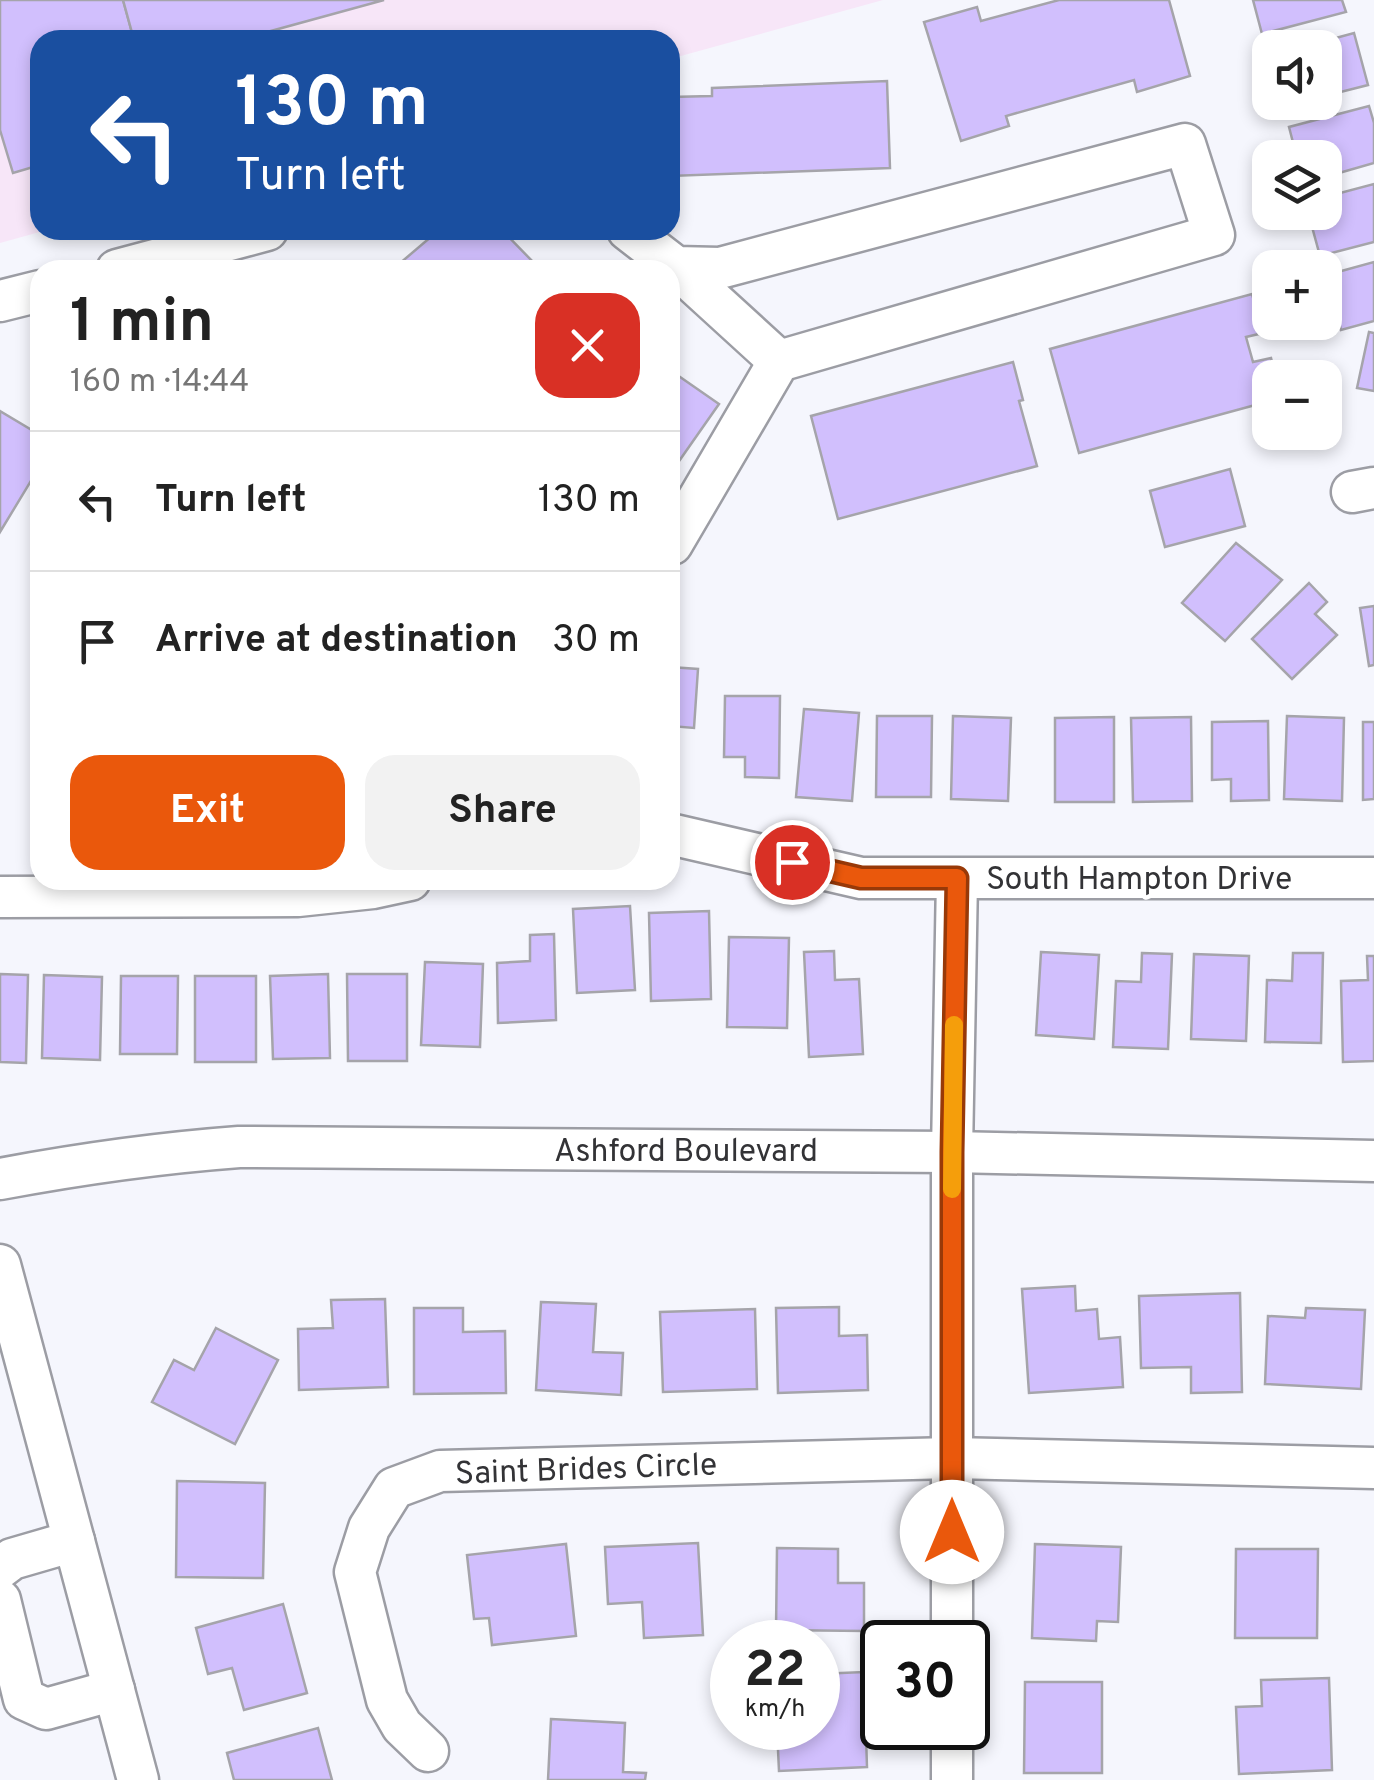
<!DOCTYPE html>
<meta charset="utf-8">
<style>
body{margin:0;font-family:Overpass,sans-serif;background:#f2f2f2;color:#222;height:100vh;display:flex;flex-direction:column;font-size:38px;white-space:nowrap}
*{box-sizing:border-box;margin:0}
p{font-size:32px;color:#767676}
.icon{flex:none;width:55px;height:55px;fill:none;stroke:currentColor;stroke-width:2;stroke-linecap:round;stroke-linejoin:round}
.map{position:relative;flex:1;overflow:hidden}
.details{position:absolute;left:30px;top:260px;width:650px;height:630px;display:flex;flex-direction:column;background:#fff;border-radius:30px;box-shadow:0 5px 15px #0003}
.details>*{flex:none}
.banner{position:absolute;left:30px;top:30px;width:650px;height:210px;border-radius:30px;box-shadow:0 5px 15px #0003;background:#1a4fa0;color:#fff;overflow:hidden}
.controls{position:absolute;left:1252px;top:30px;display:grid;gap:20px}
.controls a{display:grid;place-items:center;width:90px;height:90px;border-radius:20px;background:#fff;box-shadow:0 5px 15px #0003;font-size:50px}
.speed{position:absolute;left:710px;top:1620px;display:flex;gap:20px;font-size:50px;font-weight:700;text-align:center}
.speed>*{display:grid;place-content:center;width:130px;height:130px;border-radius:50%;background:#fff;box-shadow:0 5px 15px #0003;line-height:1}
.speed small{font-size:25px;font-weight:400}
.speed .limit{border:5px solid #111;border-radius:15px;background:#fff;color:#111}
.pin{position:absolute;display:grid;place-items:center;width:85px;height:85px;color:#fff;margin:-42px;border:5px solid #fff;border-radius:50%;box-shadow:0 2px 10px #0007}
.me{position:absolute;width:110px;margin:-55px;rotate:0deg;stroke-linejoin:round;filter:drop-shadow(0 0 8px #0008)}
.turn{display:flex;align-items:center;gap:35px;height:210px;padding:0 40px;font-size:45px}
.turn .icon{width:130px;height:130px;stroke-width:2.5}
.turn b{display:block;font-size:70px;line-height:85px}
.round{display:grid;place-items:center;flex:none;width:105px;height:105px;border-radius:30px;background:#f2f2f2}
.headline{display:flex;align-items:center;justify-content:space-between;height:170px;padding:0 40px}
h1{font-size:60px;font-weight:700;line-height:75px}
.button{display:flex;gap:20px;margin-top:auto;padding:20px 40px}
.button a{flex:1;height:115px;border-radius:30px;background:#ea580c;color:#fff;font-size:40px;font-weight:700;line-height:115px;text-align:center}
.button a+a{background:#f2f2f2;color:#222}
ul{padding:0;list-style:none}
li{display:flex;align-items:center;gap:30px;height:140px;padding:0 40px;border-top:2px solid #e0e0e0}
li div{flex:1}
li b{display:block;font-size:38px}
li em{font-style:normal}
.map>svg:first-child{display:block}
</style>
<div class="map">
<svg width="1374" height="1780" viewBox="0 0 1374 1780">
<rect width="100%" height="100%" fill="#f5f6fd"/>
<polygon fill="#f7e6f8" points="0,0 883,0 670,59 670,40 40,40 40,230 47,230 0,243"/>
<g fill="#d1bffd" stroke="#a5a4aa" stroke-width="2.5">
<polygon points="0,0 123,0 134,40 40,40 40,165 13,173 0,130"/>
<polygon points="123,0 384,0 238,40 134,40"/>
<polygon points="1059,0 1169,0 1190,76 1137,92 1134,80 1006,116 1009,126 961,141 924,22 977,7 981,21"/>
<polygon points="1253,0 1342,0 1346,12 1262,34"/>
<polygon points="1354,33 1368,85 1325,96 1325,48 1299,48"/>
<polygon points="887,81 890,168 670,176 670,97 712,96 712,88"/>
<polygon points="1369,106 1374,123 1374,163 1325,177 1325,158 1297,158 1289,127"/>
<polygon points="1374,184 1374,242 1320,256 1308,212 1325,212 1325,197"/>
<polygon points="439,230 502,230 534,263 526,270 392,270"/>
<polygon points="1374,262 1374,321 1341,330 1327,275"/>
<polygon points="1252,294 1263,333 1246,337 1253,362 1271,358 1276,378 1270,378 1270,401 1079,453 1050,349"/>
<polygon points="1369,332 1374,333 1374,391 1357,388"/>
<polygon points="1013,362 1023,400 1019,401 1037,466 838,519 811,416"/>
<polygon points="670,370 719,404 670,474"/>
<polygon points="0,411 40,435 40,466 0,532"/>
<polygon points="1230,469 1245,526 1165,547 1150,491"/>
<polygon points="1236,543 1282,580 1225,641 1182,603"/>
<polygon points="1309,583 1327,602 1315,614 1337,635 1292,679 1252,639"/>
<polygon points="1374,606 1374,665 1369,666 1360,608"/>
<polygon points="670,667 698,669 694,728 671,726 670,734"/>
<polygon points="725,696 780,696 779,778 745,777 745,757 724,757"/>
<polygon points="804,709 859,713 852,801 796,797"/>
<polygon points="877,716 932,716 931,797 876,797"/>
<polygon points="953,716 1011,718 1008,801 951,799"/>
<polygon points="1287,716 1344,718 1342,801 1284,799"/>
<polygon points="1114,717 1114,802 1055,802 1055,718"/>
<polygon points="1191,717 1192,801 1133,802 1131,718"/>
<polygon points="1268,721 1269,800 1231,801 1231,779 1212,780 1212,722"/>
<polygon points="1363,722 1374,722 1374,799 1363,800"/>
<polygon points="630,906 635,990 577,993 573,909"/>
<polygon points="709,911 711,999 651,1001 649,913"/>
<polygon points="554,934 556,1020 498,1023 497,963 530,961 530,935"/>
<polygon points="729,937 789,938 787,1028 727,1027"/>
<polygon points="834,951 835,980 859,979 863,1054 809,1057 804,952"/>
<polygon points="1041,952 1099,955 1094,1039 1036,1035"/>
<polygon points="1142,953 1172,954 1168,1049 1113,1047 1116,981 1141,982"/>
<polygon points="1293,953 1323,953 1321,1043 1265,1042 1267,980 1292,981"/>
<polygon points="1194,954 1249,956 1246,1041 1191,1039"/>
<polygon points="1367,956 1374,956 1374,1061 1343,1062 1341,981 1368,980"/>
<polygon points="425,962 483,964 480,1047 421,1045"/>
<polygon points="0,974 28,975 26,1063 0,1062"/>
<polygon points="328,974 330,1058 273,1059 270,976"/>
<polygon points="347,974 407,974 407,1061 348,1061"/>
<polygon points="44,975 102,977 100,1060 42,1058"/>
<polygon points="121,976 178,976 177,1054 120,1054"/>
<rect x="195" y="976" width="61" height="86"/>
<polygon points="1075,1286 1076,1311 1097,1309 1099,1339 1120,1337 1123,1387 1029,1393 1022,1289"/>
<polygon points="1240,1293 1242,1392 1191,1393 1191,1367 1141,1368 1139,1296"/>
<polygon points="385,1299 388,1387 299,1390 298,1329 333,1328 331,1300"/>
<polygon points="541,1302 596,1304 593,1352 623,1353 621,1395 536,1390"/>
<polygon points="839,1307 839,1336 867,1335 868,1390 778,1393 776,1308"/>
<polygon points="414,1308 463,1308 463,1332 505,1331 506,1393 414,1394"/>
<polygon points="1306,1308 1365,1310 1361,1389 1265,1384 1268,1316 1305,1318"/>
<polygon points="755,1309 757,1389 663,1392 660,1312"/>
<polygon points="216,1328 278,1360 235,1444 152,1402 174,1360 194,1370"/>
<polygon points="177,1481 265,1483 263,1578 176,1577"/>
<polygon points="698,1543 703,1635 644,1638 642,1602 608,1604 605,1547"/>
<polygon points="566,1544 576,1636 492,1645 489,1618 474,1619 467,1555"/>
<polygon points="1035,1544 1121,1547 1118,1622 1097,1621 1096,1641 1032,1638"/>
<polygon points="777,1548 838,1549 838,1583 864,1583 864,1631 776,1630"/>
<polygon points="1236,1549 1318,1549 1317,1638 1235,1638"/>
<polygon points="283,1604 307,1693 244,1710 232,1668 208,1674 196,1628"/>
<polygon points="864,1672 867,1767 779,1771 777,1728 818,1728 818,1674"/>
<polygon points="1329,1678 1332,1770 1239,1774 1236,1707 1262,1706 1261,1680"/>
<polygon points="1025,1682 1102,1682 1102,1773 1024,1773"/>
<polygon points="551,1719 625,1723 623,1772 646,1773 645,1780 548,1780"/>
<polygon points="318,1728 332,1780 234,1780 227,1753"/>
</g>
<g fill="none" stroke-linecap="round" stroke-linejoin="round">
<defs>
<g id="minor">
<polyline points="628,230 676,267 720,268 1185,144 1214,235 779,361 672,544 670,543"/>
<polyline points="676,267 779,361"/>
<polyline points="117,270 267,230"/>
<polyline points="0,301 40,291"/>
<polyline points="1352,492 1374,488"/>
<polyline points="670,834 861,878 1374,878"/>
<polyline points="0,897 298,896 373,888 410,880"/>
<path d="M0,1179C80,1164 159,1153 239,1147L952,1152L1374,1161"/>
<polyline points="0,1265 138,1780"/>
<polyline points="0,1568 12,1559 74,1541"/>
<polyline points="0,1600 24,1699 46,1709 114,1690"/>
<polyline points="952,1642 952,1152 957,879"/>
<polyline points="952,1728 952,1780"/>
<polyline points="428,1751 402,1726 387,1700 355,1572 369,1528 394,1488 440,1471 952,1458 1374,1468"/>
</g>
</defs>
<use href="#minor" stroke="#9c9da4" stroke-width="45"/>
<use href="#minor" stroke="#fff" stroke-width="40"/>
</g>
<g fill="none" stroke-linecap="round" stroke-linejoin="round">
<defs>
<polyline id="route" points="792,862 861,878 957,878 952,1152 952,1532"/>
</defs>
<use href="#route" stroke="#983908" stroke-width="25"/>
<use href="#route" stroke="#ea580c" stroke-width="18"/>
<polyline stroke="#f59e0b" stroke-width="18" points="952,1189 954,1025"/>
</g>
<g text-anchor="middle" stroke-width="9" stroke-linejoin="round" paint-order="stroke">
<g font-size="32" fill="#333336" stroke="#fff">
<text x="1139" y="889">South Hampton Drive</text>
<text x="686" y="1161">Ashford Boulevard</text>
<text transform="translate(586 1468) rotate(-2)" y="11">Saint Brides Circle</text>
</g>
</g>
</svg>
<div class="controls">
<a><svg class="icon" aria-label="sound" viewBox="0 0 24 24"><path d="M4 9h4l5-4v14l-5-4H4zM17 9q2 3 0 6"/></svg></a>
<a><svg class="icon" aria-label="layers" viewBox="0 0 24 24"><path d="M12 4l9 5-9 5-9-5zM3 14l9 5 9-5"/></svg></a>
<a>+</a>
<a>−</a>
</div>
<div class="speed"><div>22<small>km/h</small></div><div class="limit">30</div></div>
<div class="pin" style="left:792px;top:862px;background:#d93025"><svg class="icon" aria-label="arrive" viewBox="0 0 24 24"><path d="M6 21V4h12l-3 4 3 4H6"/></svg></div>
<svg class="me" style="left:952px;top:1532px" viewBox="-20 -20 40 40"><circle r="19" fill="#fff"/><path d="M0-13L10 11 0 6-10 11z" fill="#ea580c"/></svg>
<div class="banner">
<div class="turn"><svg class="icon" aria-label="left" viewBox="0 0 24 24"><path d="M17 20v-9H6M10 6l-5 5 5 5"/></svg><div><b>130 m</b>Turn left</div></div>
</div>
<section class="details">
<div class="headline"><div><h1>1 min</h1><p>160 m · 14:44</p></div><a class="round" style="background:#d93025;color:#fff"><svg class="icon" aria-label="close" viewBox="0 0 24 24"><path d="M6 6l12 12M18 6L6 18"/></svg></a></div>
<ul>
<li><svg class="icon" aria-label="left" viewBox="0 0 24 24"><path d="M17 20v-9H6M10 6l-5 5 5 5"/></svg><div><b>Turn left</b></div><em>130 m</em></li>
<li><svg class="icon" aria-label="arrive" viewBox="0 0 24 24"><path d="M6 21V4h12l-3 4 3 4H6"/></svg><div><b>Arrive at destination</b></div><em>30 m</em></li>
</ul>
<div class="button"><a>Exit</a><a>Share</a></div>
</section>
</div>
